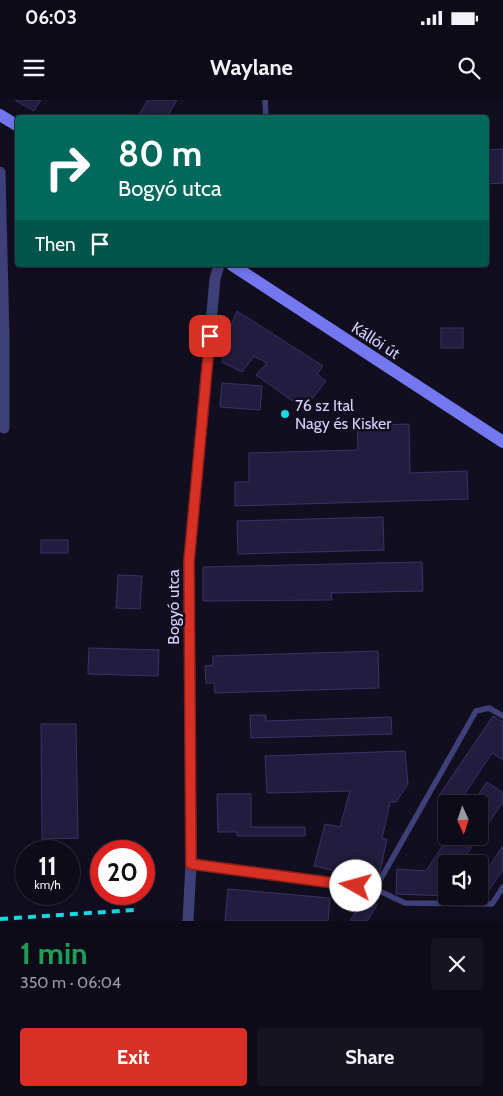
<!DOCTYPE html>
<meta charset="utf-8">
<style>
body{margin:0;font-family:Cabin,sans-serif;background:#161420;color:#f1f3f6;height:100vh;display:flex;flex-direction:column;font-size:19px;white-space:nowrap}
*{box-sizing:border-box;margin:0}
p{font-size:16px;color:#9a9ba1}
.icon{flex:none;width:28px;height:28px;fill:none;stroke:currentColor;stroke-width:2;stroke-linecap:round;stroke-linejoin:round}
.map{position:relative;height:821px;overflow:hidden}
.side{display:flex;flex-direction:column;background:#0d0b17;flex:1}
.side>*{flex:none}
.guide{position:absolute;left:15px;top:15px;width:474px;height:152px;border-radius:5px;box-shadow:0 2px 12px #0003,0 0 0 1px #2d2b36;background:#00695c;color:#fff;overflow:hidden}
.needle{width:32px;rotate:177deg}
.buttons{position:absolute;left:438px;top:695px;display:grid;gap:10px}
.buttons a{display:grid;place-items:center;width:50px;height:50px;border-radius:5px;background:#0d0b17;box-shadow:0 2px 12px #0003,0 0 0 1px #2d2b36;font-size:25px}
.speed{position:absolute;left:15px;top:740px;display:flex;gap:10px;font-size:25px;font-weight:700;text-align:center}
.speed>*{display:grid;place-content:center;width:65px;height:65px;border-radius:50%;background:#0d0b17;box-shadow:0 2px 12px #0003,0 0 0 1px #2d2b36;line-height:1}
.speed small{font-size:12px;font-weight:400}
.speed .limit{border:8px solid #d22;background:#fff;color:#111}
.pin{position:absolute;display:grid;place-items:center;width:42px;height:42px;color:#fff;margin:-21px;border-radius:10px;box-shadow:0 2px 8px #0006}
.me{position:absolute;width:55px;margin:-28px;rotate:277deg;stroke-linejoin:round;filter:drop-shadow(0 0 4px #0008)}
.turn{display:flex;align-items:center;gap:18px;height:105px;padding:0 20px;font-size:22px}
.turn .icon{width:65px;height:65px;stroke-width:2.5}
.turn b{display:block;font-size:35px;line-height:42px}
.then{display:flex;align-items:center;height:48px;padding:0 20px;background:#0003;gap:10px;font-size:19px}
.round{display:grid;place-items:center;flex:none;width:52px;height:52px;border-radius:5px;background:#161420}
.overview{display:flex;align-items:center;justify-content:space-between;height:85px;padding:0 20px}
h1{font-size:30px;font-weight:700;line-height:38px;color:#1e9e55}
.cta{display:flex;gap:10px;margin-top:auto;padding:10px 20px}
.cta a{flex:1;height:58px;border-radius:5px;background:#d93025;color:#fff;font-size:20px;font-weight:700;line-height:58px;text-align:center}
.cta a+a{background:#161420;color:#f1f3f6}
.status{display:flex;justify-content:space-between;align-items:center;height:35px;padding:0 25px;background:#0d0b17;direction:ltr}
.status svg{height:14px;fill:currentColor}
header{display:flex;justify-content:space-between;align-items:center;height:65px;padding:0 20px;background:#0d0b17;font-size:22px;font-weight:700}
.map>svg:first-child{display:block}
</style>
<div class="status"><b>06:03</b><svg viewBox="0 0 49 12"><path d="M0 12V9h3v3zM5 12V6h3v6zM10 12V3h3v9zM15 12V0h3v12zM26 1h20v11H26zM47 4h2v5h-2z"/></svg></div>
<header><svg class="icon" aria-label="menu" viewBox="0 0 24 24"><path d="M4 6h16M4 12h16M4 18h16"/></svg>Waylane<svg class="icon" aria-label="search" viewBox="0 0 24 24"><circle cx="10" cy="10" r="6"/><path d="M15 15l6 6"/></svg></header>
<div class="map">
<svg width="503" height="821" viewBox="0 0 503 821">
<rect width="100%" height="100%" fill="#110f1f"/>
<g fill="#221d3e" stroke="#393268">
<polygon points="15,0 41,0 34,11"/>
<polygon points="148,0 177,0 166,18 137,18"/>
<polygon points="503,49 503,83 486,84 486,50"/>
<polygon points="237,211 323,266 317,274 326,281 304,309 256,275 267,263 254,256 242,272 222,262 226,237"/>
<rect x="441" y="228" width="22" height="20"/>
<polygon points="222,283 262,286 260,310 220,307"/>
<polygon points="409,324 410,373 467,371 468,399 235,406 235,382 249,382 249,353 358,350 357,326"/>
<polygon points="383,417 384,450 238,454 237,421"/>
<rect x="41" y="440" width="27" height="13"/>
<polygon points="422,462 423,491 331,493 332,500 203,501 203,467"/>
<polygon points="118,475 142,476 140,509 116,508"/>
<polygon points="89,548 159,550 158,576 88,574"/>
<polygon points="378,551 379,588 215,593 214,583 206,583 205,566 213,565 213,556"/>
<polygon points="250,615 266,615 266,621 391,617 392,634 251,638"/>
<polygon points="493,616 503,622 503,660 492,653 458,704 447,704 438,697"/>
<polygon points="41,624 76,624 78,738 42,739"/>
<polygon points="405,651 408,684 396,702 390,702 382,739 387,739 378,781 314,766 325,724 340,727 350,691 267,693 265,656"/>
<polygon points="487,682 503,693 503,702 460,764 446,764 446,796 396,794 397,769 426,771 449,736 479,736 479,704 472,704"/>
<polygon points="217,694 251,694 251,727 305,727 305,736 237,736 237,732 218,732"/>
<polygon points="503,746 503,770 484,797 451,796 479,796 479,781"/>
<polygon points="228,789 330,798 328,821 225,821"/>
<polygon points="365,797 377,805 367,821 350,821"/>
</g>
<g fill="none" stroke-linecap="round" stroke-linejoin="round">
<g stroke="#3f4079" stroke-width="5.5">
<polyline points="265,0 266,18"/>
<polyline points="191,764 375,789 405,803 492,804 503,787"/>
<polyline points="375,789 476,611 489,608 503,616"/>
</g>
<g stroke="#3f4079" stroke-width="11">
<polyline points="0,72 4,237 4,328"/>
<polyline points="188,821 191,764 189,461 215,179 219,165"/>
</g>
<g stroke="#7377f0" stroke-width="12">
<polyline points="0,15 18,26"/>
<polyline points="232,165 503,342"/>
</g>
<polyline stroke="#18d8e1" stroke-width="4" stroke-dasharray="8 6" stroke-linecap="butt" points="0,819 134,810"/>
</g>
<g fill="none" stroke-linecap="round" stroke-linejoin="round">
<defs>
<polyline id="route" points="210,236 189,461 191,764 356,786"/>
</defs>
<use href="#route" stroke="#8d1f18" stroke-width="12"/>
<use href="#route" stroke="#d93025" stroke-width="9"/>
</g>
<circle fill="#18d8e1" stroke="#110f1f" stroke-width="2" cx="285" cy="314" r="5"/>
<g text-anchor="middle" stroke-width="5" stroke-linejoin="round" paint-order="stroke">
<g font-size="16" fill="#d4d2fa" stroke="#110f1f">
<text transform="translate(376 240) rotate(33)" y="6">Kállói út</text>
<text transform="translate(173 507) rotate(-90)" y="6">Bogyó utca</text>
</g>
<g font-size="16" fill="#d4d2fa" stroke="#110f1f" text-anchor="start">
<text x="295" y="311">76 sz Ital<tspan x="295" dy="18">Nagy és Kisker</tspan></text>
</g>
</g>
</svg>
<div class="buttons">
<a><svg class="needle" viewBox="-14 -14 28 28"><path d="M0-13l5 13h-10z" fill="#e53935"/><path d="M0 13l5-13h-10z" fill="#9a9ba1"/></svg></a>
<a><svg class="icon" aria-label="sound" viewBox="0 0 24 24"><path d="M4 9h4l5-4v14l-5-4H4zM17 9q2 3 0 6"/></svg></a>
</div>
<div class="speed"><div>11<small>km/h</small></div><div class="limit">20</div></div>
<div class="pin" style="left:210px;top:236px;background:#d93025"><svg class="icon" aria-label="arrive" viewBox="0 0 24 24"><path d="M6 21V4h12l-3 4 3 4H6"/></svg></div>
<svg class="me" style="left:356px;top:786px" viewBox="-20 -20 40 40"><circle r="19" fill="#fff"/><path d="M0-13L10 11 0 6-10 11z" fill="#d93025"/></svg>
<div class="guide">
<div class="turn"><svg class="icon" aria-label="right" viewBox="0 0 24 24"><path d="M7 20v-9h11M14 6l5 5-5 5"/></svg><div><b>80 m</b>Bogyó utca</div></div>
<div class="then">Then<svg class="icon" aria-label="arrive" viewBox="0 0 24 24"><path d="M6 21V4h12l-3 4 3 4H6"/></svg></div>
</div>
</div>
<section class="side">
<div class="overview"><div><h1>1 min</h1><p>350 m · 06:04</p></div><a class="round"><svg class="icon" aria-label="close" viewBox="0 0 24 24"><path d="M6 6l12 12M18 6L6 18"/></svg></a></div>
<div class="cta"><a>Exit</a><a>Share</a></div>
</section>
